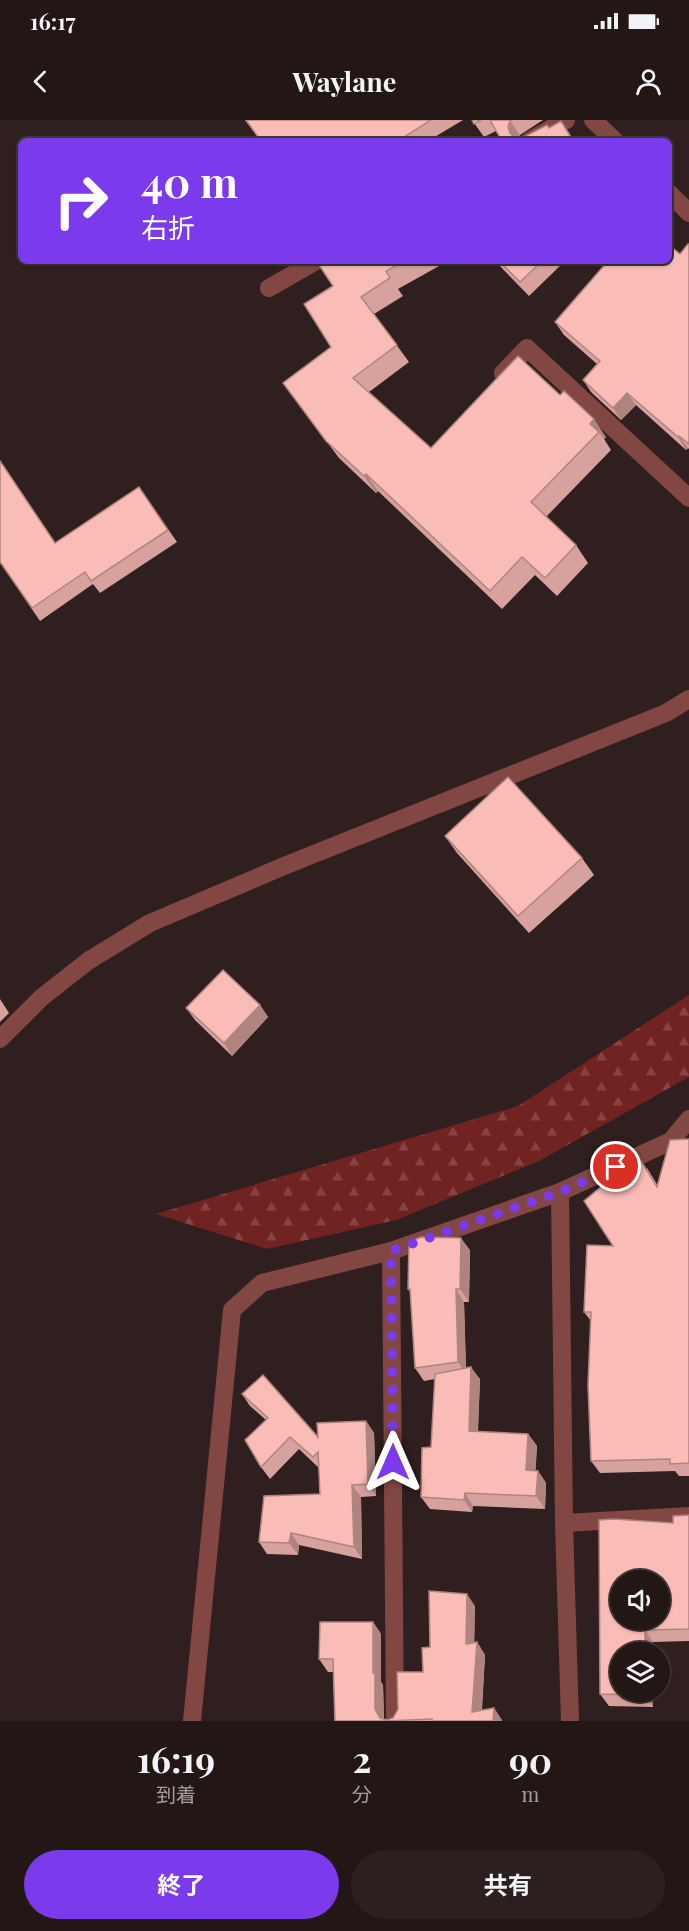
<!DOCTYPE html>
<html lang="ja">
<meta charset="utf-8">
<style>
body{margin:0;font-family:"Playfair Display","Noto Sans JP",serif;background:#2b201f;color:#f1f3f6;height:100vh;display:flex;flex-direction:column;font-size:22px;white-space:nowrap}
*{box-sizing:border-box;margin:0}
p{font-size:20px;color:#a39fa1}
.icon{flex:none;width:33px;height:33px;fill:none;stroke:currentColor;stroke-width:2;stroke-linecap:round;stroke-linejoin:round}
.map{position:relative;height:1601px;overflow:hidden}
.side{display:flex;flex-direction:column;background:#231716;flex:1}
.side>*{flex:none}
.top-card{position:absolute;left:18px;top:18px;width:654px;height:126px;border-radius:9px;box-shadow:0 2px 4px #0004,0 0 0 2px #403635;background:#7c3aed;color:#fff;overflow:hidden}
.buttons{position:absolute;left:610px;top:1450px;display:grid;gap:12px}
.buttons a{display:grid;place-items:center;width:60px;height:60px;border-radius:50%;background:#231716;box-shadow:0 2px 4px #0004,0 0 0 2px #403635;font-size:30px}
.pin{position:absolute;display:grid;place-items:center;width:51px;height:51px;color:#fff;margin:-26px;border:3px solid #fff;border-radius:50%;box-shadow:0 2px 6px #0007}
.me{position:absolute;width:66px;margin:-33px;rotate:0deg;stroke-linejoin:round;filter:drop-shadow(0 0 4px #0008)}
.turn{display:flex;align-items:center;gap:21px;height:126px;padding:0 24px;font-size:27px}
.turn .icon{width:78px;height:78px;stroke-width:2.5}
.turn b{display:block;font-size:42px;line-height:51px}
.eta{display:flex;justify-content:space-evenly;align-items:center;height:102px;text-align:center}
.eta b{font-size:36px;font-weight:700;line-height:42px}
.cta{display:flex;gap:12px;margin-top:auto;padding:12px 24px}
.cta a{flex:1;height:69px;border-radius:36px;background:#7c3aed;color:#fff;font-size:24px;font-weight:700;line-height:69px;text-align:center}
.cta a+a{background:#2b201f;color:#f1f3f6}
.status{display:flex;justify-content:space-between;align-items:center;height:42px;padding:0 30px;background:#231716;direction:ltr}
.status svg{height:16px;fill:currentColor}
header{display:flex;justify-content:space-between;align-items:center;height:78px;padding:0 24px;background:#231716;font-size:27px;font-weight:700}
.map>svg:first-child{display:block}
</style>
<div class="status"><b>16:17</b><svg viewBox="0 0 49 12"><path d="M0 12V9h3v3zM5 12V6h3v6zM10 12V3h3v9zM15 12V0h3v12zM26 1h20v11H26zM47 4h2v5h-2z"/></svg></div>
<header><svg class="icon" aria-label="back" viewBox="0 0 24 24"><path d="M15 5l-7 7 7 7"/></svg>Waylane<svg class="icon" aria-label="person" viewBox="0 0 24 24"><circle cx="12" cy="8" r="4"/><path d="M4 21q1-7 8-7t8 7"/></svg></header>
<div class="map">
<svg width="689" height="1601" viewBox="0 0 689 1601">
<defs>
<pattern id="forest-firs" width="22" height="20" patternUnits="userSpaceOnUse" patternTransform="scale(1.5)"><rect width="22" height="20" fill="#712322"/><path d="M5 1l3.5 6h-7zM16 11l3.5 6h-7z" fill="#864342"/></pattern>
</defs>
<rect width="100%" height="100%" fill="#2f1f1e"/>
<polygon fill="url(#forest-firs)" points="689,875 689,957 539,1041 396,1100 267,1129 156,1094 518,986"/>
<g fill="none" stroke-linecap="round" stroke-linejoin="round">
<g stroke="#824743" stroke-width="18">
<polyline points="593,0 615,21"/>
<polyline points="529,21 566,0"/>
<polyline points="669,73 689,93"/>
<polyline points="269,168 316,141"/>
<polyline points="503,253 527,228 689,378"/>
<polyline points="0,919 41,878 88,841 150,803 284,746 666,593 689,579"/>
<polyline points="560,1072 564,1403 570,1601"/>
<polyline points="391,1131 395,1601"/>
<polyline points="564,1403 689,1396"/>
<polyline points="192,1601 232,1190 262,1163 391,1131 560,1072 671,1021 689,999"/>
</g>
</g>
<g fill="#d7a29d">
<polygon points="245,0 463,0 428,21 261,21"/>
<polygon points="472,0 543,0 520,15 519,18 520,19 549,8 570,14 502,21 496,11 484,17"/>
<polygon points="689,124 689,329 688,328 686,330 636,285 621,300 591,272 583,260 597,244 564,215 555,202 680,134"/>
<polygon points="325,141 448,141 398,169 403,176 374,194 409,242 369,272 431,328 560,275 606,317 604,319 611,330 546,397 576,425 588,443 557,476 535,455 502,489 378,371 376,373 339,338 283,263 331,227 333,166"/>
<polygon points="495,141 565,141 529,176"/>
<polygon points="139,367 177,422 100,473 93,464 40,501 0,442 56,423"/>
<polygon points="445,716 582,738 594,755 529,813 457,733"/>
<polygon points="0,879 9,893 0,902"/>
<polygon points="260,885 268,897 232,936 195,900 186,888"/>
<polygon points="689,1019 689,1356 679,1356 675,1351 600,1353 591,1341 591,1201 584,1192 647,1048 658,1066"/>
<polygon points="470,1130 469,1182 464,1182 466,1248 480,1259 478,1312 528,1314 537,1326 535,1351 538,1351 546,1363 545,1389 473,1386 472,1392 430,1389 421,1377 431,1327 435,1259 424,1261 415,1248 410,1172 408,1169"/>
<polygon points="242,1274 318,1317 366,1301 374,1313 376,1376 361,1377 362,1439 299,1425 298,1435 267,1434 259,1422 320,1374 319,1348 299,1329 270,1359 261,1347 266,1300 250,1286"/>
<polygon points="689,1395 689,1521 653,1522 653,1533 621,1533 621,1572 653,1572 653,1587 609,1586 600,1574 673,1403"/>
<polygon points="475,1486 474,1523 477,1522 485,1535 482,1590 494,1588 502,1601 335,1601 333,1552 328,1552 319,1539 373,1502 381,1514 381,1562 383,1565 384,1599 387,1600 393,1598 423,1552 430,1527"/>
</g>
<g fill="#af847f">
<polygon points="510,1 520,15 518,20 510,13 508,7"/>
<polygon points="561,1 570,14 574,21 573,21"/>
<polygon points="627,273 636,285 621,300 613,288"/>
<polygon points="594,299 606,317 604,319 599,312 590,304"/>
<polygon points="679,316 688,328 686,330 678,317"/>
<polygon points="366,354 378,371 376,373 364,356"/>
<polygon points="260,885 268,897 232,936 224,923"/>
<polygon points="461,1118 470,1130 469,1182 460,1169"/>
<polygon points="456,1169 464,1182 466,1254 458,1242"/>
<polygon points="471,1247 480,1259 477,1324 469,1311"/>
<polygon points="366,1301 374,1313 376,1376 368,1364"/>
<polygon points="528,1314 537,1326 535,1363 526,1350"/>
<polygon points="538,1351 546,1363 545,1389 536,1376"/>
<polygon points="352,1365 361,1377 362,1439 354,1427"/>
<polygon points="465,1373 473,1386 472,1392 464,1380"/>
<polygon points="291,1413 299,1425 298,1435 289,1423"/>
<polygon points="467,1474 475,1486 474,1536 466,1524"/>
<polygon points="373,1502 381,1514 381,1562 383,1565 384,1601 382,1601 375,1589 373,1553"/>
<polygon points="645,1510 653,1522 653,1533 645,1533"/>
<polygon points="477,1522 485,1535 481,1601 472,1592"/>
<polygon points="645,1572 653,1572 653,1587 645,1575"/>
<polygon points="494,1588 502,1600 502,1601 493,1601"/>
</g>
<g fill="#fabcb6" stroke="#af847f" stroke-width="1.5" fill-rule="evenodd">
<polygon points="246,0 431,0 398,21 283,21 282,18 278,21 261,21"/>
<polygon points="472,0 481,0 474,4"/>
<polygon points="490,0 512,0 510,1 508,7 510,13 514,17 520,19 547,5 549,8 561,1 573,21 502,21"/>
<polygon points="688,124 689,124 689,324 679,316 678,317 627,273 613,288 583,260 600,241 555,202 608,141 669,141 669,125 680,134"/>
<polygon points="325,141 405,141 386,151 390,158 361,177 397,225 353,258 431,328 518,236 560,275 564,271 594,299 590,304 599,312 531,382 576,425 545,458 522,437 490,471 366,354 364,356 326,321 283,263 331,227 304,184 333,166 319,145"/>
<polygon points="499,141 542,141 520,162"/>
<polygon points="0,341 55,423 139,367 168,410 91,461 85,452 32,488 0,442"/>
<polygon points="508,657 582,738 518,796 445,716"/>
<polygon points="223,850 260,885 224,923 186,888"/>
<polygon points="689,1019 689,1343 670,1344 670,1339 591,1341 588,1265 591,1192 584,1192 587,1125 613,1126 584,1081 638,1036 657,1067 670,1020"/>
<polygon points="421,1117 461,1118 460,1169 456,1169 458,1242 415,1248 410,1169 408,1169 409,1122"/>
<polygon points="471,1247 469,1311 528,1314 526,1350 538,1351 536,1376 465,1373 464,1380 421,1377 422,1328 431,1327 435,1254"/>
<polygon points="263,1255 318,1317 317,1303 366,1301 368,1364 352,1365 354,1427 291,1413 289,1423 259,1422 264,1376 320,1374 318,1332 313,1337 290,1317 261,1347 245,1320 268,1298 242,1274"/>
<path d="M689,1395V1509L645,1510V1533H621V1572H645V1575L600,1574L599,1400L614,1399L673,1403V1396ZM621,1461H660V1500H621Z"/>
<polygon points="429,1471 467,1474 466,1524 477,1522 472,1592 494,1588 493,1601 432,1601 432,1599 386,1601 335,1601 333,1539 319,1539 320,1502 373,1502 373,1553 375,1553 375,1589 380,1598 387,1600 393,1598 398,1589 397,1552 423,1552 422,1528 430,1527"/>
</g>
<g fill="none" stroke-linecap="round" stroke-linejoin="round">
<polyline stroke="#7c3aed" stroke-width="10" stroke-dasharray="0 18" points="393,1342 391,1131 560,1072 616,1047"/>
</g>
</svg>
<div class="buttons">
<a><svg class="icon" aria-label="sound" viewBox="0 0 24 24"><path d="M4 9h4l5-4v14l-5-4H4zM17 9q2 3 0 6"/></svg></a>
<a><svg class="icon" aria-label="layers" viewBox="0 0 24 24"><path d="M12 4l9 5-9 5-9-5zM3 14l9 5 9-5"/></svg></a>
</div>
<div class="pin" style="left:616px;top:1047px;background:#d93025"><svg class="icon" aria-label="arrive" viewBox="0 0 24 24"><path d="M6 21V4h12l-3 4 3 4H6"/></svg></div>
<svg class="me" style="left:393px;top:1342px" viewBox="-20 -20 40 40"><path d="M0-17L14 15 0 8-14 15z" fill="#7c3aed" stroke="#fff" stroke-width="4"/></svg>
<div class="top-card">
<div class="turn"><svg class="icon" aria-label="right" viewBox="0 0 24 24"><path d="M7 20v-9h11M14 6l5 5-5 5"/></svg><div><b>40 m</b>右折</div></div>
</div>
</div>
<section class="side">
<div class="eta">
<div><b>16:19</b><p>到着</p></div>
<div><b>2</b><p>分</p></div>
<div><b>90</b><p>m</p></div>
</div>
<div class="cta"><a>終了</a><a>共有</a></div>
</section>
